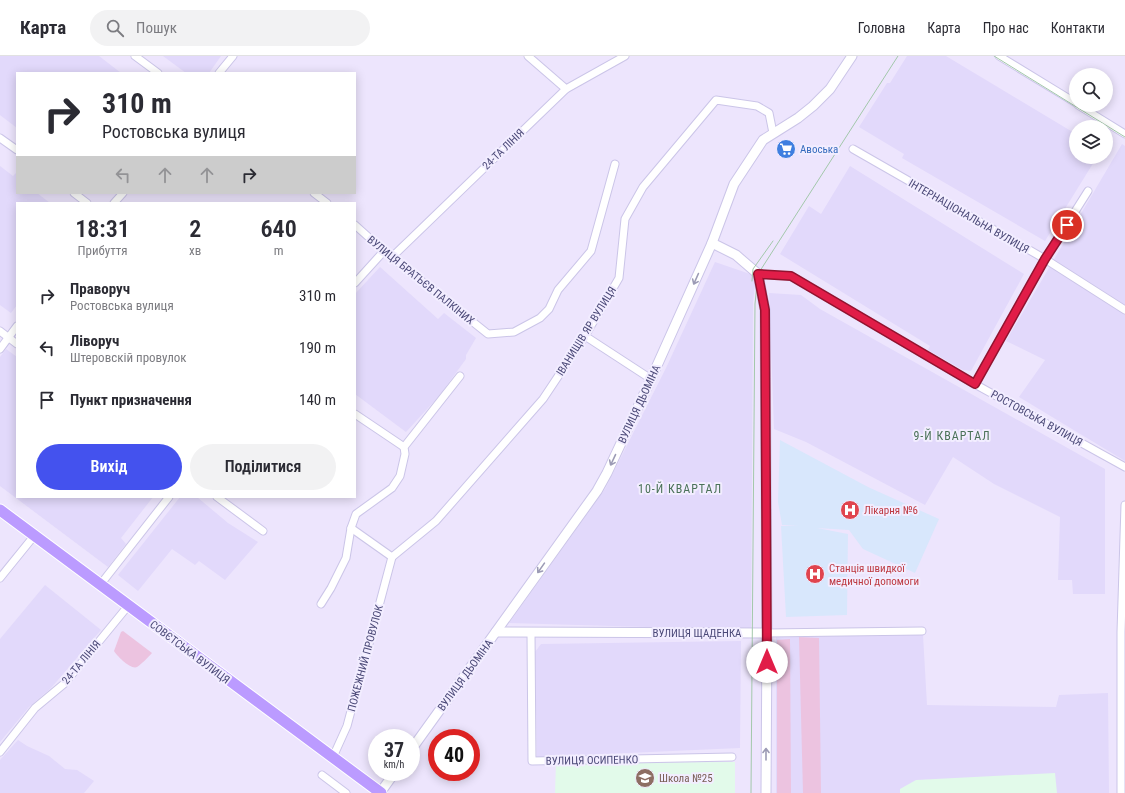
<!DOCTYPE html>
<html lang="uk">
<meta charset="utf-8">
<style>
body{margin:0;font-family:"Roboto Condensed",sans-serif;background:#f2f2f3;color:#2b2b33;height:100vh;display:flex;flex-direction:column;font-size:15px;white-space:nowrap}
*{box-sizing:border-box;margin:0}
p{font-size:13px;color:#7c7c81}
.icon{flex:none;width:22px;height:22px;fill:none;stroke:currentColor;stroke-width:2;stroke-linecap:round;stroke-linejoin:round}
.map{position:relative;flex:1;overflow:hidden}
.details{position:absolute;left:16px;top:146px;width:340px;height:296px;display:flex;flex-direction:column;background:#fff;border-radius:0px;box-shadow:0 2px 10px #0003}
.details>*{flex:none}
.hud{position:absolute;left:16px;top:16px;width:340px;height:122px;border-radius:0px;box-shadow:0 2px 10px #0003;background:#fff;color:#2b2b33;overflow:hidden}
.buttons{position:absolute;left:1069px;top:12px;display:grid;gap:8px}
.buttons a{display:grid;place-items:center;width:44px;height:44px;border-radius:50%;background:#fff;box-shadow:0 2px 10px #0003;font-size:20px}
.speed{position:absolute;left:368px;top:673px;display:flex;gap:8px;font-size:20px;font-weight:700;text-align:center}
.speed>*{display:grid;place-content:center;width:52px;height:52px;border-radius:50%;background:#fff;box-shadow:0 2px 10px #0003;line-height:1}
.speed small{font-size:10px;font-weight:400}
.speed .limit{border:6px solid #d22;background:#fff;color:#111}
.pin{position:absolute;display:grid;place-items:center;width:34px;height:34px;color:#fff;margin:-17px;border:2px solid #fff;border-radius:50%;box-shadow:0 1px 4px #0007}
.me{position:absolute;width:44px;margin:-22px;rotate:0deg;stroke-linejoin:round;filter:drop-shadow(0 0 3px #0008)}
.turn{display:flex;align-items:center;gap:14px;height:84px;padding:0 20px;font-size:18px}
.turn .icon{width:52px;height:52px;stroke-width:2.5}
.turn b{display:block;font-size:28px;line-height:34px}
.lanes{display:flex;align-items:center;height:38px;padding:0 20px;background:#0003;justify-content:center;gap:20px;direction:ltr}
.lanes .off{opacity:.35}
.eta{display:flex;justify-content:space-evenly;align-items:center;height:68px;text-align:center}
.eta b{font-size:24px;font-weight:600;line-height:28px}
.action{display:flex;gap:8px;margin-top:auto;padding:8px 20px}
.action a{flex:1;height:46px;border-radius:24px;background:#4452ee;color:#fff;font-size:16px;font-weight:600;line-height:46px;text-align:center}
.action a+a{background:#f2f2f3;color:#2b2b33}
ul{padding:0;list-style:none}
li{display:flex;align-items:center;gap:12px;height:52px;padding:0 20px}
li div{flex:1}
li b{display:block;font-size:15px}
li em{font-style:normal}
header{display:flex;align-items:center;gap:24px;box-sizing:border-box;height:56px;padding:0 20px;background:#fff;border-bottom:1px solid #e1e1e2}
header strong{font-size:19px}
nav{display:flex;gap:22px;margin-inline-start:auto;font-size:14px}
.search{width:280px;height:36px;background:#f2f2f3;display:flex;align-items:center;gap:10px;box-sizing:border-box;padding:0 14px;border-radius:22px;color:#7c7c81;font-size:15px}
.map>svg:first-child{display:block}
</style>
<header>
<strong>Карта</strong>
<div class="search"><svg class="icon" aria-label="search" viewBox="0 0 24 24"><circle cx="10" cy="10" r="6"/><path d="M15 15l6 6"/></svg>Пошук</div>
<nav><a>Головна</a><a>Карта</a><a>Про нас</a><a>Контакти</a></nav>
</header>
<div class="map">
<svg width="1125" height="737" viewBox="0 0 1125 737">
<rect width="100%" height="100%" fill="#ede5fd"/>
<g fill="#e2d9fb">
<polygon points="0,0 99,0 121,17 17,17 17,72 0,59"/>
<polygon points="163,0 221,0 209,17 186,17"/>
<polygon points="907,0 946,0 1076,78 1076,101 1097,101 1045,185 902,102 904,98 859,71 887,27 890,27"/>
<polygon points="1122,88 1125,90 1125,405 1019,341 1045,304 1006,285"/>
<polygon points="0,110 13,120 17,116 17,137 37,137 50,147 17,147 17,249 11,257 0,249"/>
<polygon points="850,110 1024,218 971,315 963,314 928,294 930,290 780,198 809,150 821,158"/>
<polygon points="715,206 756,220 753,246 751,574 509,567 605,433 666,312"/>
<polygon points="380,211 438,263 444,257 476,282 466,299 466,303 439,340 406,376 355,338 355,238"/>
<polygon points="769,237 801,239 820,253 1105,413 1105,538 1073,538 1072,524 1058,524 1060,461 994,428 953,401 925,449 806,386 774,373"/>
<polygon points="6,293 17,301 17,441 153,441 121,482 126,488 108,511 0,430 0,301"/>
<polygon points="180,441 197,441 228,467 258,486 225,524 199,505 195,509 172,493 138,535 118,519"/>
<polygon points="45,529 101,574 51,632 29,651 0,686 0,583"/>
<polygon points="923,579 927,649 1056,651 1059,639 1108,637 1109,737 776,737 776,581"/>
<polygon points="741,585 740,692 537,701 535,596 541,588"/>
<polygon points="18,684 27,690 49,700 65,713 77,714 94,725 84,737 0,737 0,704"/>
</g>
<g fill="#e2faea">
<polygon points="735,706 735,737 555,737 556,707"/>
<polygon points="1055,717 1057,737 900,737 900,733 916,724"/>
</g>
<polygon fill="#d8e7fc" points="780,384 868,431 939,463 915,517 863,493 849,474 817,472 848,478 847,559 786,561 781,470 798,470 782,469 778,446"/>
<g fill="#ecc3e0">
<path d="M123,575L152,597C148,601 142,608 137,611C131,614 117,600 114,595L121,576Z"/>
<polygon points="799,581 819,582 821,737 803,737"/>
<polygon points="790,583 791,737 777,737 777,584"/>
</g>
<g fill="none" stroke-linecap="round" stroke-linejoin="round">
<defs>
<g id="minor">
<polyline points="135,0 158,17"/>
<polyline points="528,0 566,33"/>
<polyline points="999,0 1076,47"/>
<polyline points="219,17 233,0"/>
<polyline points="1078,49 1125,78"/>
<polyline points="0,82 17,94"/>
<polyline points="853,93 1045,203 1125,254"/>
<polyline points="74,137 87,147"/>
<polyline points="314,137 327,147"/>
<polyline points="114,147 123,137"/>
<polyline points="355,169 384,195 488,278 514,276 540,262 549,253 558,234 591,195 615,108"/>
<polyline points="392,201 566,33 625,0"/>
<polyline points="758,218 791,220 971,326 1125,411"/>
<polyline points="355,227 384,195"/>
<polyline points="0,275 17,288"/>
<polyline points="585,280 651,323"/>
<polyline points="0,293 17,270"/>
<polyline points="975,328 1045,203 1088,135"/>
<polyline points="355,358 404,391"/>
<polyline points="217,441 263,475"/>
<polyline points="351,472 392,501"/>
<polyline points="392,501 436,465 543,343 585,280 619,222 625,163 643,131 716,44 757,50 769,57 773,77"/>
<polyline points="0,522 34,480"/>
<polyline points="100,529 169,441"/>
<polyline points="321,548 331,532 346,502 351,472 356,458 392,432 400,420 405,398 404,391 460,320"/>
<polyline points="531,577 532,705 732,701"/>
<polyline points="767,577 922,575"/>
<polyline points="0,696 35,652 65,627 128,550"/>
<polyline points="333,701 347,670 392,501"/>
<polyline points="322,719 346,737"/>
<polyline points="1121,737 1121,576 1125,449"/>
</g>
<g id="tertiary">
<polyline points="712,187 736,199 758,218 765,254 767,577 766,737"/>
<polyline points="496,576 767,577"/>
<polyline points="411,694 597,435 607,417 651,323 712,187 734,128 763,84 798,62 813,50 830,33 852,0"/>
<polyline points="380,737 395,716"/>
</g>
<polyline id="primary" points="0,454 381,737"/>
</defs>
<use href="#minor" stroke="#cbc5e8" stroke-width="9"/>
<use href="#tertiary" stroke="#cbc5e8" stroke-width="11"/>
<use href="#primary" stroke="#fff" stroke-width="13"/>
<use href="#minor" stroke="#fff" stroke-width="7"/>
<use href="#tertiary" stroke="#fff" stroke-width="9"/>
<use href="#primary" stroke="#bb9bff" stroke-width="11"/>
<g stroke="#a3c8ab" stroke-width="1">
<polyline points="994,0 1125,81"/>
<polyline points="752,225 753,213 773,185"/>
<polyline points="751,737 755,248 758,218 898,0"/>
</g>
</g>
<defs><path id="oneway-shaft" d="M-6 0H5M1.5-3L5.5 0L1.5 3" fill="none" stroke-width="1.6" stroke-linecap="round" stroke-linejoin="round"/></defs>
<g stroke="#9c9bb5">
<use href="#oneway-shaft" transform="translate(696 223) rotate(114)"/>
<use href="#oneway-shaft" transform="translate(613 404) rotate(115)"/>
<use href="#oneway-shaft" transform="translate(541 512) rotate(125)"/>
<use href="#oneway-shaft" transform="translate(766 698) rotate(-90)"/>
</g>
<g fill="none" stroke-linecap="round" stroke-linejoin="round">
<defs>
<polyline id="route" points="767,606 765,254 758,218 791,220 975,328 1045,203 1067,169"/>
</defs>
<use href="#route" stroke="#92132f" stroke-width="10"/>
<use href="#route" stroke="#e11d48" stroke-width="7"/>
</g>
<defs>
<symbol id="supermarket-disc" viewBox="-11 -11 22 22"><circle r="9.5" fill="#3f7fe0" stroke="#f2edff"/><path d="M-6-5.5h2.5l.6 2H6L4.5 2H-2.5L-4.4-4H-6ZM-1.5 3.2a1.3 1.3 0 1 0 .1 0ZM3 3.2a1.3 1.3 0 1 0 .1 0Z" fill="#fff"/></symbol>
<symbol id="hospital-disc" viewBox="-11 -11 22 22"><circle r="9.5" fill="#e0444e" stroke="#f2edff"/><path d="M-5-5h3v3.5h4V-5h3V5h-3V1.5h-4V5h-3Z" fill="#fff"/></symbol>
<symbol id="school-disc" viewBox="-11 -11 22 22"><circle r="9.5" fill="#8d6e63" stroke="#f2edff"/><path d="M0-5L7-2L0 1L-7-2ZM-4 1L0 2.5L4 1V4Q0 6-4 4Z" fill="#fff"/></symbol>
</defs>
<g fill-rule="evenodd">
<use href="#supermarket-disc" x="775" y="82" width="22" height="22"/>
<use href="#hospital-disc" x="839" y="443" width="22" height="22"/>
<use href="#hospital-disc" x="804" y="507" width="22" height="22"/>
<use href="#school-disc" x="634" y="711" width="22" height="22"/>
</g>
<g text-anchor="middle" stroke-width="4" stroke-linejoin="round" paint-order="stroke">
<g font-size="11" fill="#4b4978" stroke="#f2edff">
<text transform="translate(503 93) rotate(-44)" y="4">24-ТА ЛІНІЯ</text>
<text transform="translate(969 160) rotate(30)" y="4">ІНТЕРНАЦІОНАЛЬНА ВУЛИЦЯ</text>
<text transform="translate(421 224) rotate(39)" y="4">ВУЛИЦЯ БРАТЬЄВ ПАЛКІНИХ</text>
<text transform="translate(586 275) rotate(-58)" y="4">ІВАНИЩІВ ЯР ВУЛИЦЯ</text>
<text transform="translate(639 348) rotate(-65)" y="4">ВУЛИЦЯ ДЬОМІНА</text>
<text transform="translate(1037 362) rotate(29)" y="4">РОСТОВСЬКА ВУЛИЦЯ</text>
<text x="697" y="581">ВУЛИЦЯ ЩАДЕНКА</text>
<text transform="translate(190 596) rotate(37)" y="4">СОВЄТСЬКА ВУЛИЦЯ</text>
<text transform="translate(365 602) rotate(-75)" y="4">ПОЖЕЖНИЙ ПРОВУЛОК</text>
<text transform="translate(81 606) rotate(-50)" y="4">24-ТА ЛІНІЯ</text>
<text transform="translate(465 619) rotate(-54)" y="4">ВУЛИЦЯ ДЬОМІНА</text>
<text transform="translate(592 704) rotate(-1)" y="4">ВУЛИЦЯ ОСИПЕНКО</text>
</g>
<g font-size="11" fill="#366cbe" stroke="#f2edff" text-anchor="start">
<text x="800" y="97">Авоська</text>
</g>
<g font-size="11" fill="#be3a42" stroke="#f2edff" text-anchor="start">
<text x="864" y="458">Лікарня №6</text>
<text x="829" y="516">Станція швидкої<tspan x="829" dy="13">медичної допомоги</tspan></text>
</g>
<g font-size="11" fill="#785e54" stroke="#f2edff" text-anchor="start">
<text x="659" y="726">Школа №25</text>
</g>
<g font-size="12" letter-spacing="1" fill="#4b7259" stroke="#f2edff">
<text x="952" y="384">9-Й КВАРТАЛ</text>
<text x="680" y="437">10-Й КВАРТАЛ</text>
</g>
</g>
</svg>
<div class="buttons">
<a><svg class="icon" aria-label="search" viewBox="0 0 24 24"><circle cx="10" cy="10" r="6"/><path d="M15 15l6 6"/></svg></a>
<a><svg class="icon" aria-label="layers" viewBox="0 0 24 24"><path d="M12 4l9 5-9 5-9-5zM3 14l9 5 9-5"/></svg></a>
</div>
<div class="speed"><div>37<small>km/h</small></div><div class="limit">40</div></div>
<div class="pin" style="left:1067px;top:169px;background:#d93025"><svg class="icon" aria-label="arrive" viewBox="0 0 24 24"><path d="M6 21V4h12l-3 4 3 4H6"/></svg></div>
<svg class="me" style="left:767px;top:606px" viewBox="-20 -20 40 40"><circle r="19" fill="#fff"/><path d="M0-13L10 11 0 6-10 11z" fill="#e11d48"/></svg>
<div class="hud">
<div class="turn"><svg class="icon" aria-label="right" viewBox="0 0 24 24"><path d="M7 20v-9h11M14 6l5 5-5 5"/></svg><div><b>310 m</b>Ростовська вулиця</div></div>
<div class="lanes"><svg class="icon off" aria-label="left" viewBox="0 0 24 24"><path d="M17 20v-9H6M10 6l-5 5 5 5"/></svg><svg class="icon off" aria-label="ahead" viewBox="0 0 24 24"><path d="M12 20V5M6 11l6-6 6 6"/></svg><svg class="icon off" aria-label="ahead" viewBox="0 0 24 24"><path d="M12 20V5M6 11l6-6 6 6"/></svg><svg class="icon" aria-label="right" viewBox="0 0 24 24"><path d="M7 20v-9h11M14 6l5 5-5 5"/></svg></div>
</div>
<section class="details">
<div class="eta">
<div><b>18:31</b><p>Прибуття</p></div>
<div><b>2</b><p>хв</p></div>
<div><b>640</b><p>m</p></div>
</div>
<ul>
<li><svg class="icon" aria-label="right" viewBox="0 0 24 24"><path d="M7 20v-9h11M14 6l5 5-5 5"/></svg><div><b>Праворуч</b><p>Ростовська вулиця</p></div><em>310 m</em></li>
<li><svg class="icon" aria-label="left" viewBox="0 0 24 24"><path d="M17 20v-9H6M10 6l-5 5 5 5"/></svg><div><b>Ліворуч</b><p>Штеровскій провулок</p></div><em>190 m</em></li>
<li><svg class="icon" aria-label="arrive" viewBox="0 0 24 24"><path d="M6 21V4h12l-3 4 3 4H6"/></svg><div><b>Пункт призначення</b></div><em>140 m</em></li>
</ul>
<div class="action"><a>Вихід</a><a>Поділитися</a></div>
</section>
</div>
